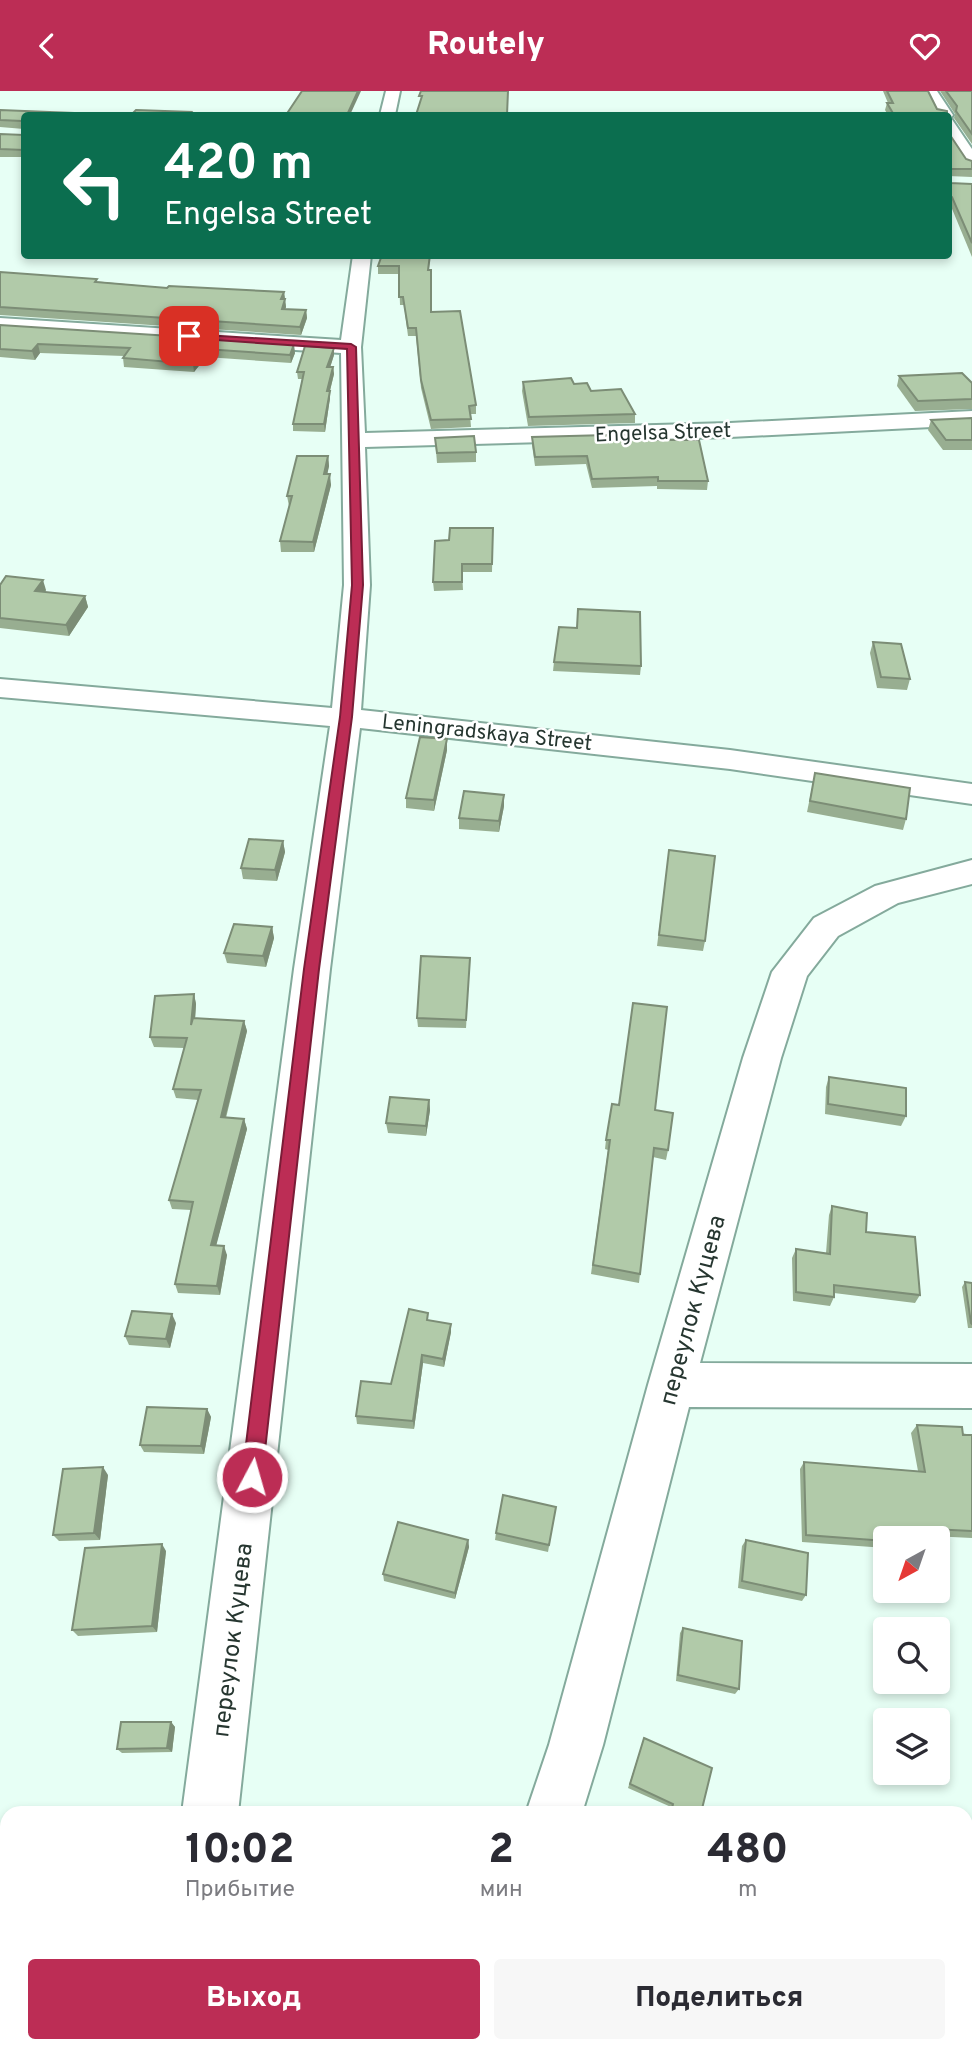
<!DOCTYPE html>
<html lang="ru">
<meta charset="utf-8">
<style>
body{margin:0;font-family:Overpass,sans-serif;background:#f7f7f7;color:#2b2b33;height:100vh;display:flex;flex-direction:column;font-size:26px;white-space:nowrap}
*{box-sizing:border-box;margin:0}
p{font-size:23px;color:#7c7c81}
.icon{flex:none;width:38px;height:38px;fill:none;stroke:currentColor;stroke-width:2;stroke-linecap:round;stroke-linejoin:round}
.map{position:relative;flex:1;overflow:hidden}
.panel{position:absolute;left:0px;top:1715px;width:973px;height:247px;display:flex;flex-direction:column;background:#fff;border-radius:21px 21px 0 0;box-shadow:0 4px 10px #0003}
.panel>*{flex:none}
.top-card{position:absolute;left:21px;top:21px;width:931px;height:147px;border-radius:7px;box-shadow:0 4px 10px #0003;background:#0b6e4f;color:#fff;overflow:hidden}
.needle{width:46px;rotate:220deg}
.controls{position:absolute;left:873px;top:1435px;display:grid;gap:14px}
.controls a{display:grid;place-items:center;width:77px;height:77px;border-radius:7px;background:#fff;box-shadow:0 4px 10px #0003;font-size:35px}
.pin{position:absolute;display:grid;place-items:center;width:60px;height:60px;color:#fff;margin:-30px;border-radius:14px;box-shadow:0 4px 10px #0006}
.me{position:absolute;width:77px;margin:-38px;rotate:6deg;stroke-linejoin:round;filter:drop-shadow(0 0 5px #0008)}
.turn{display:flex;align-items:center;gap:24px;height:147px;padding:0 28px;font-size:32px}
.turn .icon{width:91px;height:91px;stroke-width:2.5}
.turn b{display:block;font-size:49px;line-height:60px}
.eta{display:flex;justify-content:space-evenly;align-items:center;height:119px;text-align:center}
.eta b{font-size:42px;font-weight:800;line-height:49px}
.button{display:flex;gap:14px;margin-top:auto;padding:14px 28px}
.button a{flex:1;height:80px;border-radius:7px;background:#bc2d55;color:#fff;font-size:28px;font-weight:800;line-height:80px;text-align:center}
.button a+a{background:#f7f7f7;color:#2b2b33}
header{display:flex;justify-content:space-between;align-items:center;height:91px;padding:0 28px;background:#bc2d55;color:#fff;font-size:32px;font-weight:800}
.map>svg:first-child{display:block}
</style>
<header><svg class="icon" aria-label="back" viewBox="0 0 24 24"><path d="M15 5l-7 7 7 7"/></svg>Routely<svg class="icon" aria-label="heart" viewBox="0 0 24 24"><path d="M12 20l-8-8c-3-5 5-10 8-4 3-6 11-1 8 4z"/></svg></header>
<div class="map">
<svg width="972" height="1961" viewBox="0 0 972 1961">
<rect width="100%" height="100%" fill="#e7fff5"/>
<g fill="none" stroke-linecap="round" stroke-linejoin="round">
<defs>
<g id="minor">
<polygon points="386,0 400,0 395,24 380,24"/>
<polygon points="923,0 937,0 953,24 951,27 972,58 972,76 966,74 948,45 948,24 938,24"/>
<polygon points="353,164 371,164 361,256 365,342 730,332 972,320 972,334 730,346 365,356 370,494 361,619 730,659 972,693 972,713 730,678 360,637 330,878 238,1722 182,1722 294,878 330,635 0,606 0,588 332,617 344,494 341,262 0,239 0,227 341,249"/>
<polygon points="972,769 972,793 898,812 838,845 807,885 781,967 700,1272 972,1273 972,1317 689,1316 603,1654 582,1722 526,1722 549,1654 648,1294 743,967 772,881 814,827 875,795"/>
<polygon points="149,1955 211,1955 210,1961 148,1961"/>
<polygon points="299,1955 372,1955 374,1961 301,1961"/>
<polygon points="445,1955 507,1955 505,1961 443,1961"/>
</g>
</defs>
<use href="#minor" stroke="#84aa9c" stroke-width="4"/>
<use href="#minor" fill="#fff" fill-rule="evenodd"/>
</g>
<g fill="#98ae91">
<polygon points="883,0 928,0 937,18 947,24 888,24 885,19 887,12 888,12"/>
<polygon points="940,0 972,0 972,53 954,27 955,23"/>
<polygon points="0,19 24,24 24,66 0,66 0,43 24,44 24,38 0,36"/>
<polygon points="948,41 966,68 972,70 972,86 948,85"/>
<polygon points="948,91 950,92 972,93 972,166 950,113 948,113"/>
<polygon points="382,164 430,164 429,179 432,221 476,314 476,323 470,323 471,336 431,338 421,297 416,245 408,245 404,214 400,214 399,183 378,183 378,175"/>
<polygon points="0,181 167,197 284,201 286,216 285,218 306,219 307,227 301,244 0,224"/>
<polygon points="0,234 295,262 291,272 206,266 194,281 124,276 123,267 124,265 40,262 35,269 0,266"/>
<polygon points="334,264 330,276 333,276 334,283 330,300 330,307 325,341 293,340 293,333 302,288 298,288 297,281"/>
<polygon points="899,285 972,292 972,318 915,320 897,295"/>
<polygon points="523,291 574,293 591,300 635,323 635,332 528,335 522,300"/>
<polygon points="972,327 972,359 943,359 928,339 931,329"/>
<polygon points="532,346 649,349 708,390 707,399 657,398 657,395 592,397 586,373 535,375 532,354"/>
<polygon points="435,347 476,361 476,371 437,372"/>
<polygon points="328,365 329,375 327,383 331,394 314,461 281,461 280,450 289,415 287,405"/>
<polygon points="493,437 492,481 462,481 463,499 434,500 433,491 449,449"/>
<polygon points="0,494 46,499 45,501 85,505 88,516 69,545 0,537"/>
<polygon points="873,551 910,588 907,599 877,597 870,562"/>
<polygon points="554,571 641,575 640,584 553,580"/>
<polygon points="447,648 447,659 434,720 406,717 406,707"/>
<polygon points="815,682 906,728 903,739 807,721"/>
<polygon points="504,715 499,741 459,738 459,727"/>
<polygon points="283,750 285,761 277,790 243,788 241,777"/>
<polygon points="669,759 705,850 703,860 657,855"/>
<polygon points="272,836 274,847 266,876 227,872 224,862"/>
<polygon points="470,867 466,937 418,936 417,927"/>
<polygon points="194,903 196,913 195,927 244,930 247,940 226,1027 244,1028 247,1038 216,1154 227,1164 220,1204 178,1202 175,1193 191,1119 172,1118 169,1109 198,1009 176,1007 173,998 184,957 154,956 150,946"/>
<polygon points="829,986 906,1025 901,1035 825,1023 826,996"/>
<polygon points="429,1009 430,1019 426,1045 388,1042 386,1032"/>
<polygon points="655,1019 668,1059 666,1069 653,1066 639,1192 591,1183 608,1059 605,1058 606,1049"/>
<polygon points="832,1115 866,1141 920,1204 915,1212 834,1202 834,1206 830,1215 793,1210 792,1167 796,1158 826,1162 829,1124"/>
<polygon points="965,1191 972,1192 972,1237 968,1237 962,1196"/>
<polygon points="429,1229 451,1233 451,1241 444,1276 423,1272 414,1338 357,1333 356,1325 391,1293"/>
<polygon points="176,1232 170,1257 129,1254 125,1245"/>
<polygon points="207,1318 211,1326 204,1363 144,1361 140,1354"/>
<polygon points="917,1334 972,1344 972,1447 891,1443 886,1447 886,1457 802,1451 800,1378 804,1371 918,1380 911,1342"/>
<polygon points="108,1384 100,1449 59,1450 53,1444"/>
<polygon points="556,1416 548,1461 495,1449 496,1442"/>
<polygon points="468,1449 469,1456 455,1508 384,1490 383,1483"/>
<polygon points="746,1449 806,1504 802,1510 738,1497 742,1455"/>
<polygon points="166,1460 157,1541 78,1545 72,1539"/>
<polygon points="683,1537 739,1598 735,1603 676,1590 680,1542"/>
<polygon points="171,1631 175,1636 172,1661 122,1662 117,1658"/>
<polygon points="644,1647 701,1722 669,1722 671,1716 628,1697"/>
<rect x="750" y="1955" width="68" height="6"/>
<polygon points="915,1955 966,1955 972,1961 916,1961"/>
</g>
<g fill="#7c8d76">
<polygon points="358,0 361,0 350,24 347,24"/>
<polygon points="284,201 286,216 283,226 281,208"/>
<polygon points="306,219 307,227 301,244 300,236"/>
<polygon points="38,253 40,262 35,269 32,260"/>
<polygon points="294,253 295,262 291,272 290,264"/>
<polygon points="334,257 334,264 328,283 327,276"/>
<polygon points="205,258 206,266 194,281 193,273"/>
<polygon points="333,276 334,283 328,307 327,300"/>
<polygon points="330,300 330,307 325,341 324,333"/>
<polygon points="328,365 329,375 325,394 324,383"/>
<polygon points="330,383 331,394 314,461 313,451"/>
<polygon points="43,489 46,499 38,510 35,500"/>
<polygon points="85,505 88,516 69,545 66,534"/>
<polygon points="447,648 447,659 434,720 434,709"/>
<polygon points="504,704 504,715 499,741 499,730"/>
<polygon points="283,750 285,761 277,790 275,779"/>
<polygon points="272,836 274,847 266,876 263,865"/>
<polygon points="194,903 196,913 194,944 191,934"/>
<polygon points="244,930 247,940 223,1036 221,1026"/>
<polygon points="429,1009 430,1019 426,1045 426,1035"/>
<polygon points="244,1028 247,1038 214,1163 211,1154"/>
<polygon points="224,1155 227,1164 220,1204 217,1195"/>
<polygon points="172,1223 176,1232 170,1257 166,1248"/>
<polygon points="451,1233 451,1241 444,1276 443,1268"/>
<polygon points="422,1264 423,1272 414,1338 413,1330"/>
<polygon points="207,1318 211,1326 204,1363 201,1355"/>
<polygon points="103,1376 108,1384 100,1449 94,1442"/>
<polygon points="468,1449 469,1456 455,1508 455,1502"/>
<polygon points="162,1453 166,1460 157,1541 152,1535"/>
<polygon points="171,1631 175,1636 172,1661 167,1657"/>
<polygon points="108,1955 117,1955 116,1961 107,1961"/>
</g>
<g fill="#b1caa9" stroke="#7c8d76" stroke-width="2">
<polygon points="302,0 358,0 347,24 286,24"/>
<polygon points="421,0 508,0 507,24 416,24 422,5 419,5"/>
<polygon points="887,0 928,0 937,18 947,20 947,24 894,24 887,12 893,12"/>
<polygon points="946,0 972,0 972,43 956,20 957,15"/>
<polygon points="0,19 124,24 24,24 24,32 22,30 0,29"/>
<polygon points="136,19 191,21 188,24 131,24"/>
<polygon points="24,37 24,59 0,58 0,43 24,44"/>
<polygon points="948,41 966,68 972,70 972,78 948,78"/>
<polygon points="948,91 950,92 972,93 972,152 952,106 948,105"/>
<polygon points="382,164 430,164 428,179 431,179 431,221 460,220 476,314 469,315 471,328 431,329 421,289 416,237 408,237 403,206 399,206 399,175 378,175"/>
<polygon points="0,181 97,188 95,191 167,197 169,195 284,201 281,208 285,208 282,218 306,219 300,236 0,216"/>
<polygon points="0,234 294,253 290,264 205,258 193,273 123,267 130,257 38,253 32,260 0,258"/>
<polygon points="305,255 334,257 327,276 333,276 327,300 330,300 324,333 293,333 304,281 297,281"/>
<polygon points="962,282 972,292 972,308 918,310 899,285"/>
<polygon points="571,287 574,293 587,292 591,300 621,298 635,323 529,326 523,291"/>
<polygon points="972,327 972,349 946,349 931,329"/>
<polygon points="646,343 649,349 699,349 708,390 658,390 658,386 592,388 587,365 535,366 532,346"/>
<polygon points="474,345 476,361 437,362 435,347"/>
<polygon points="297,365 328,365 324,383 330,383 313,451 280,450 292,405 287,405"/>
<polygon points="450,437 493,437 492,473 462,473 462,491 433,491 435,450 449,449"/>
<polygon points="6,485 43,489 35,500 85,505 66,534 0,527 0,494"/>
<polygon points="578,518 640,521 641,575 554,571 559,536 577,537"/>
<polygon points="873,551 901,553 910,588 881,586"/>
<polygon points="420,646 447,648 434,709 406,707"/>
<polygon points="815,682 910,697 906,728 810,710"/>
<polygon points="464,700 504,704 499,730 459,727"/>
<polygon points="249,748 283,750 275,779 241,777"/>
<polygon points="669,759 715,765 705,850 659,844"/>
<polygon points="234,833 272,836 263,865 224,862"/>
<polygon points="421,865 470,867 466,929 417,927"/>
<polygon points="194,903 191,934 193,927 244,930 221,1026 244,1028 211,1154 224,1155 217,1195 175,1193 193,1111 169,1109 201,999 173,998 187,947 150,946 155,905"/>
<polygon points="633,912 667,916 655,1019 673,1022 668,1059 654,1057 640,1183 593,1174 610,1049 606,1049 612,1013 619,1014"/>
<polygon points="829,986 906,997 906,1025 828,1013"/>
<polygon points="390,1006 429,1009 426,1035 386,1032"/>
<polygon points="832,1115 867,1122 866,1141 915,1146 920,1204 834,1194 834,1206 796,1201 796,1158 830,1163"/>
<polygon points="965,1191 972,1192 972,1233 971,1232"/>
<polygon points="409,1218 428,1222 427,1229 451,1233 443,1268 422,1264 413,1330 356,1325 361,1290 391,1293"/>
<polygon points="132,1220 172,1223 166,1248 125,1245"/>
<polygon points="147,1316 207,1318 201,1355 140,1354"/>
<polygon points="917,1334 962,1336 963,1344 972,1344 972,1440 891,1436 892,1447 886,1447 886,1450 806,1444 804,1371 925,1381"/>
<polygon points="103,1376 94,1442 53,1444 63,1378"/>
<polygon points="503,1404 556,1416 549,1454 496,1442"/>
<polygon points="398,1431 468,1449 455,1502 383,1483"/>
<polygon points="746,1449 808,1462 806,1504 742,1490"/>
<polygon points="162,1453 152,1535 72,1539 85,1457"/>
<polygon points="683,1537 742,1550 739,1598 678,1584"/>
<polygon points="121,1631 171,1631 167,1657 117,1658"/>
<polygon points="644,1647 712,1677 701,1722 671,1722 673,1713 630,1693"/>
<polygon points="966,1801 972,1801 972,1842 966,1841"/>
<polygon points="1,1880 7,1881 7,1955 108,1955 107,1961 0,1961 0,1884"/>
<polygon points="966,1939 972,1939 972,1961 923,1961 922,1955 966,1955"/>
<polygon points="754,1955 818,1955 818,1961 755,1961"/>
</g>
<polygon fill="#bc2d55" stroke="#7a1d37" stroke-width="2" points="189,243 351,253 356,256 363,494 352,626 319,878 262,1386 259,1393 252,1396 245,1393 242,1386 304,878 340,626 352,494 347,258 186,247"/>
<g text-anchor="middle" stroke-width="5" stroke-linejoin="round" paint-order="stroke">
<g font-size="21" fill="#263630" stroke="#fff">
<text transform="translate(663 341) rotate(-2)" y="7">Engelsa Street</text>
<text transform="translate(487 641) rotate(6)" y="7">Leningradskaya Street</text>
</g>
<g font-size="24" fill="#263630" stroke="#fff">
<text transform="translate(692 1219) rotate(-75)" y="8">переулок Куцева</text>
<text transform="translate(232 1549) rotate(-83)" y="8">переулок Куцева</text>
</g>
</g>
</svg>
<div class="controls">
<a><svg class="needle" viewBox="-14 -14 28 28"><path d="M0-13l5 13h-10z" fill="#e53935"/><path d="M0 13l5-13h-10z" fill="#7c7c81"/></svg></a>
<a><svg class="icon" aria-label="search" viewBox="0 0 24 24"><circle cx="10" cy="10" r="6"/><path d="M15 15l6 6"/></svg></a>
<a><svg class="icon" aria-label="layers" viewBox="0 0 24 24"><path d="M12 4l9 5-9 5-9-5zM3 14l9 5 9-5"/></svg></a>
</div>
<div class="pin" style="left:189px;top:245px;background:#d93025"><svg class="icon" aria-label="arrive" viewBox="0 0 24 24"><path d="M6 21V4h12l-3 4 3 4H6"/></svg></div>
<svg class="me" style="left:252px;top:1386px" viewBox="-20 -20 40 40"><circle r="17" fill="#bc2d55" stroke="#fff" stroke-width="3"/><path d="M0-11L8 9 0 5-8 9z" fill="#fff"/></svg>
<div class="top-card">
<div class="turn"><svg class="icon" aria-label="left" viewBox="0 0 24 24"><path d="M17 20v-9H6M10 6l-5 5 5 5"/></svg><div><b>420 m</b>Engelsa Street</div></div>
</div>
<section class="panel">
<div class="eta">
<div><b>10:02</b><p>Прибытие</p></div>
<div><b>2</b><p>мин</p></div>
<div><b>480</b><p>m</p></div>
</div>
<div class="button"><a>Выход</a><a>Поделиться</a></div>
</section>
</div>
